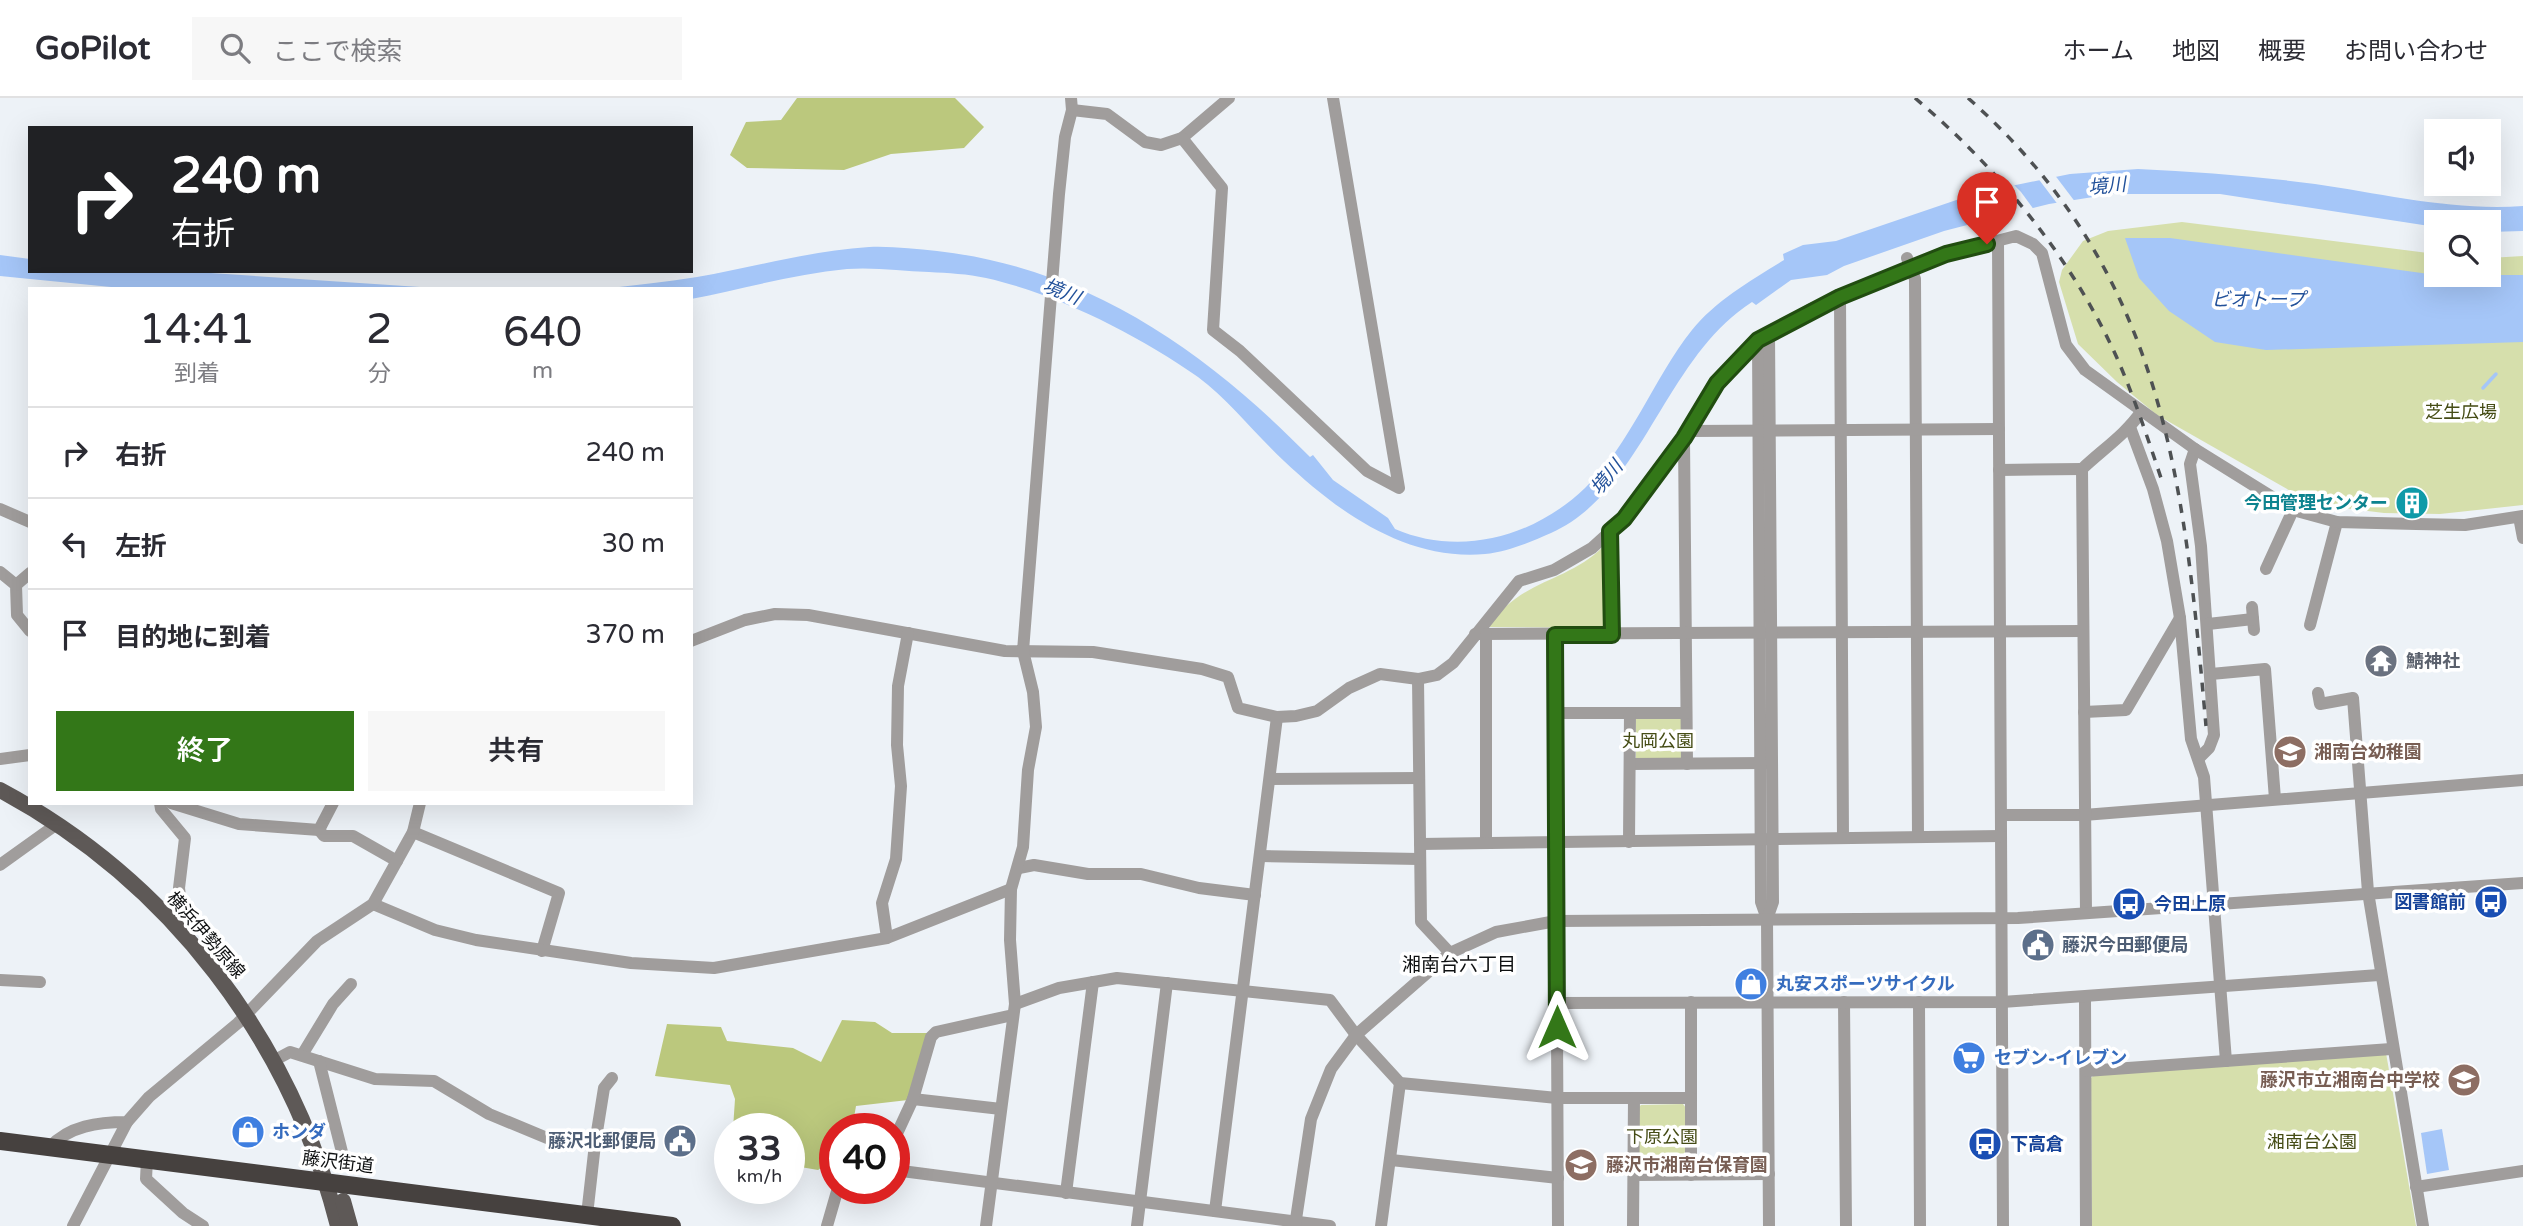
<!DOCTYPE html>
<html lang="ja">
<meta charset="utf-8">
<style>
body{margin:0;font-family:"Varela Round","Noto Sans JP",sans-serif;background:#f7f7f7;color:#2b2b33;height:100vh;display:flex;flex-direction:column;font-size:26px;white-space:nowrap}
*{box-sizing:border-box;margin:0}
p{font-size:23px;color:#7c7c81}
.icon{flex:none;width:38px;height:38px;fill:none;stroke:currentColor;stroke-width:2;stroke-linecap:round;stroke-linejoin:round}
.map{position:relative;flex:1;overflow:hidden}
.sheet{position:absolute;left:28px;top:189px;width:665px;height:518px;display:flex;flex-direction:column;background:#fff;border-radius:0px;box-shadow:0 7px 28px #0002}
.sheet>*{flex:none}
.top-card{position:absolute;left:28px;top:28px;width:665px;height:147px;border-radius:0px;box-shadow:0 7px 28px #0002;background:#202124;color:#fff;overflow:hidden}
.buttons{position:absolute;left:2424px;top:21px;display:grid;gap:14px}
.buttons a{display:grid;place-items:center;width:77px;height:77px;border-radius:0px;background:#fff;box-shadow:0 7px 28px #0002;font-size:35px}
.speed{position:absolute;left:714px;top:1015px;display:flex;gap:14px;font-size:35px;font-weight:700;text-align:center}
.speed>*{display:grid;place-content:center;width:91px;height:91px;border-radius:50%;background:#fff;box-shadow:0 7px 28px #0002;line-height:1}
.speed small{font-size:18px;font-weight:400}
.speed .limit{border:10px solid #d22;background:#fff;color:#111}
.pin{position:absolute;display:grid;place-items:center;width:60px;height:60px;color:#fff;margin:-72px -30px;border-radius:50% 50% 50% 0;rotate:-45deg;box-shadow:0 0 7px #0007}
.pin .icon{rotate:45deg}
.me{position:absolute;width:77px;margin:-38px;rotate:0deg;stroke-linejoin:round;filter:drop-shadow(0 0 5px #0008)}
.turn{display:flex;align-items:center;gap:24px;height:147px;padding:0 28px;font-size:32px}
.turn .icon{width:91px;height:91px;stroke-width:2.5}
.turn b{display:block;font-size:49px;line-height:60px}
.eta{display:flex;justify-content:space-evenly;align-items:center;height:119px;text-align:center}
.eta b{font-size:42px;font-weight:600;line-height:49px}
.primary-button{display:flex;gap:14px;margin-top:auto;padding:14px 28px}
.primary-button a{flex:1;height:80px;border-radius:0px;background:#337718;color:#fff;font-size:28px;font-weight:600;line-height:80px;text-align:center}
.primary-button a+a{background:#f7f7f7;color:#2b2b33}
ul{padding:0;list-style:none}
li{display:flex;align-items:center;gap:21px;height:91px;padding:0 28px;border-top:2px solid #e1e1e2}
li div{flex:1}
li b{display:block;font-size:26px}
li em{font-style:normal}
header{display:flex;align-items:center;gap:42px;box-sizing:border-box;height:98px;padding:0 35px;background:#fff;border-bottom:2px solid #e1e1e2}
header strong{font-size:33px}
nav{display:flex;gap:38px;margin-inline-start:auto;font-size:24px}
.search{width:490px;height:63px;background:#f7f7f7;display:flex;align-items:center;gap:18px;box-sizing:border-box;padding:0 24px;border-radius:0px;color:#7c7c81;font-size:26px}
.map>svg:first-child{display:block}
</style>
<header>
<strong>GoPilot</strong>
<div class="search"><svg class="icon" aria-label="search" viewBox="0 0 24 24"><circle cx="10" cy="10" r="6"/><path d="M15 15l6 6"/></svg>ここで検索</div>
<nav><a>ホーム</a><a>地図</a><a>概要</a><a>お問い合わせ</a></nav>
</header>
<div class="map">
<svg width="2523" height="1128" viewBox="0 0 2523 1128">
<rect width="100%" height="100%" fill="#edf2f7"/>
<g fill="#d6dfac">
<polygon points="2182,124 2436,156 2436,177 2488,177 2489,160 2523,158 2523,407 2440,416 2384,415 2336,409 2301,399 2157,317 2117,284 2078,246 2059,184 2062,172 2083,143 2108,133"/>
<path d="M1604,448L1607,530L1488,529C1522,480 1565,486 1604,448Z"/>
<polygon points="1681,620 1681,665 1636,665 1636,621"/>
<polygon points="2386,955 2416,1128 2092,1128 2091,980 2095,976"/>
<polygon points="1683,1006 1686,1010 1687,1068 1683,1071 1642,1072 1639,1068 1638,1010 1641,1007"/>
</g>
<g fill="#bbc87d">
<polygon points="797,0 955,0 984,29 964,50 891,56 844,72 747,70 730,57 746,24 781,22"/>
<polygon points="842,922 875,924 892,935 929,935 908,1002 856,1008 852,1031 835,1031 835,1061 818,1072 789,1067 789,1031 733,1031 735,1001 730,987 655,978 667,926 721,929 727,943 793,950 821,964"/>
</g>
<g fill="#a5c6f8">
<path d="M2138,71C2197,74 2256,78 2315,86C2384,96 2452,113 2523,108V133L2489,134L2488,124H2436V129L2220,96H2112L2049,106L1944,133L1844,168L1827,177L1791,182L1756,207L1752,204C1664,260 1643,394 1551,435C1531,444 1507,454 1485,456C1406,463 1338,414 1284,363C1255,336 1230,303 1198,279C1138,237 1058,196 986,180C968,176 948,175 929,174C902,173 874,169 847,171C795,176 742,191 691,201V191H602C633,187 666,184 697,179C754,169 810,153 869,149C892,148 915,151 937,153C1088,170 1206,253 1310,359L1313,357L1333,382L1388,420L1395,431C1460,459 1534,439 1585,390C1631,346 1653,281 1692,232C1715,203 1753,181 1784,162L1783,156L1803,147L1836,143L1977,95L2070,76Z"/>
<polygon points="2125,140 2170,140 2436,177 2523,177 2523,244 2266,252 2215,244 2169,213 2139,180"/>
<polygon points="0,157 30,161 30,173 181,173 450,191 131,191 0,178"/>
<polygon points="2442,1031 2449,1072 2427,1076 2421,1035"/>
</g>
<g fill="#edf2f7">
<polygon points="2054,76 2076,105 2059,108 2037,79"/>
<polygon points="2012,85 2021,94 2035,113 2017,117 1994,88"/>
</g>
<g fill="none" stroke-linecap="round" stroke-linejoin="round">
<polyline stroke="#a5c6f8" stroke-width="3.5" points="2483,290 2496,276"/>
<g stroke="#a09d9c" stroke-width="12">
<polyline points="1072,12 1107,16 1145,44 1161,47 1182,40 1229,0"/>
<polyline points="1182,40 1222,90 1213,232 1240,253 1367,373 1399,390 1333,0"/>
<polyline points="1998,143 2003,1128"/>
<polyline points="1907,160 1915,181 1918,738"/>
<polyline points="1840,199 1843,739"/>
<polyline points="1758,242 1761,804 1767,821 1769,1128"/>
<polyline points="2130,329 2153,391 2167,443 2180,520 2191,641 2204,679 2226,963"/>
<polyline points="1690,333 1999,331"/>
<polyline points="1684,341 1687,666"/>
<polyline points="2195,351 2190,366 2201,448 2214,637 2209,650 2199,660"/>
<polyline points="1999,372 2082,371"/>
<polyline points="0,411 30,424"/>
<polyline points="2519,419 2523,440"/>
<polyline points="1610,433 1612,537"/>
<polyline points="2266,471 2293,412"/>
<polyline points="0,474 16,487 17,517 30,533"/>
<polyline points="16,487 30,475"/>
<polyline points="2252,509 2254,532"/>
<polyline points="2208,526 2253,521"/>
<polyline points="2310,527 2337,424"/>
<polyline points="1475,536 2082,533"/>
<polyline points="1555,537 1558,1128"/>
<polyline points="691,543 745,522 775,516 808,517 1005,553 1093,554 1202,571 1228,579 1238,610 1277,619 1296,618 1317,613 1349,590 1380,576 1418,581 1437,577 1453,565 1519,483 1554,472 1592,450 1624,421 1684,340 1717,285 1758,242 1811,211 1946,156 2016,138 2033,146 2042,155 2066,247 2085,272 2195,351 2293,412 2337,424 2416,426 2465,427 2523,418"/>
<polyline points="2211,576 2265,571 2275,701"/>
<polyline points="1418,581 1421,824 1450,855"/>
<polyline points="2318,595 2320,606 2353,600 2368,794 2423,1128"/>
<polyline points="2084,614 2126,612 2180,520"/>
<polyline points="1555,615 1686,615"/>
<polyline points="0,661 30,657"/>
<polyline points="1630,666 1766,665"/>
<polyline points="1271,681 1419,680"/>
<polyline points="160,705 161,711 185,740 179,790 182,814 175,825"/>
<polyline points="171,705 239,726 319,732 333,705"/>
<polyline points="2001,717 2084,717 2523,682"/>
<polyline points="319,732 324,738 353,738 397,763"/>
<polyline points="413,734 559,795 542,853"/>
<polyline points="1629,744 1630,615"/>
<polyline points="1486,745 1486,536"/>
<polyline points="1420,746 2001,738"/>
<polyline points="1260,758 1419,761"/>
<polyline points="0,767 57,726"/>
<polyline points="1019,770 1034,767 1088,776 1141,776 1199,790 1255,797"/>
<polyline points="373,806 435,832 476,842 631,865 714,870 887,840 1011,791"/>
<path d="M2086,815L2082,371C2102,352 2126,336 2141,314"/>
<polyline points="1767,821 1773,804 1769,235"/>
<polyline points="887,840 882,805 896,761 901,688 897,647 898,588 908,535"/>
<polyline points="0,882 40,884"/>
<polyline points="2085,899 2086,1128"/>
<polyline points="1691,904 1691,1077"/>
<polyline points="1844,904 1846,1128"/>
<polyline points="1919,904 1920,1128"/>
<polyline points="1557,905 2002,904 2379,877"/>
<polyline points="1015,906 1059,890 1117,880 1330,902 1356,937 1400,985 1557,1000 1691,1000"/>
<polyline points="302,957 333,906 351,886"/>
<polyline points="275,962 290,954 375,981 434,983 489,1016 547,1040 595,1046 604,990 612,980"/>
<polyline points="319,963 343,1058"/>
<polyline points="2086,973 2391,951"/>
<polyline points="913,1001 1001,1011"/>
<polyline points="894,1042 913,1001 931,939 936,934 1013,917"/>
<path d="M50,1049C69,1028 98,1024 127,1024L149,999L238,925L317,843L373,806L413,734L420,705"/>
<polyline points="147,1061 146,1081 183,1115 203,1128"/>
<polyline points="1391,1062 1558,1080"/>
<polyline points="894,1072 1330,1128"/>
<polyline points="1634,1077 1769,1076"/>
<polyline points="2416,1089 2523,1073"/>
<polyline points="1066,1095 1093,884"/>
<polyline points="1215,1113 1277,619"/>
<polyline points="587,1117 595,1046"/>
<polyline points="73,1128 127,1024"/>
<polyline points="827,1128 838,1090"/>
<polyline points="986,1128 1015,906 1010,842 1011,791 1023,749 1028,672 1036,629 1033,594 1023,553 1059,96 1065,39 1072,12 1071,0"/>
<polyline points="1137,1128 1167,885"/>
<polyline points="1295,1128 1311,1021 1331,971 1356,937 1450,855 1496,834 1556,823 2018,820 2523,785"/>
<polyline points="1381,1128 1400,985"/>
<polyline points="1633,1128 1634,1000"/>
</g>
<g stroke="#5e5957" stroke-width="16">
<path d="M0,692C170,783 291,942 338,1128"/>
<polyline points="343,1103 350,1128"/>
</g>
<polyline stroke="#46413f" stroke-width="18" points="0,1043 672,1128"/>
<g stroke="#4e5153" stroke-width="3.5" stroke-dasharray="9 9" stroke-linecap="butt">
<path d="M1915,0C1998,70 2072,160 2117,260C2135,301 2149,344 2163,386"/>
<path d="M1968,0C2165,175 2184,382 2206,628"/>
</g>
</g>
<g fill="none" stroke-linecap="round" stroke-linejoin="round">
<defs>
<polyline id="route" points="1557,929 1555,537 1612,537 1610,433 1624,421 1684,340 1717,285 1758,242 1840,199 1946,156 1987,146"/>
</defs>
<use href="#route" stroke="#214d10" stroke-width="18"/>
<use href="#route" stroke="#337718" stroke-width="12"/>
</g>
<defs>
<symbol id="building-disc" viewBox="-11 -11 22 22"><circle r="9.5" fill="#0f9aa8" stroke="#fff"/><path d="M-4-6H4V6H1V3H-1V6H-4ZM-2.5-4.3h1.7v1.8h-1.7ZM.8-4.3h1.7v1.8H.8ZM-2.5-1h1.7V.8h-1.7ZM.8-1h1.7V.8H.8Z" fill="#fff"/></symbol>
<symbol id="temple-disc" viewBox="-11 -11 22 22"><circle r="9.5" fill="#6b7280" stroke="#fff"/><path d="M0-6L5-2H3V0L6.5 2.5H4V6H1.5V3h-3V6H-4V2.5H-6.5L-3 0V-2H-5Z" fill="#fff"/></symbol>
<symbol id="school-disc" viewBox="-11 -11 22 22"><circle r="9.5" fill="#8d6e63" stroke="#fff"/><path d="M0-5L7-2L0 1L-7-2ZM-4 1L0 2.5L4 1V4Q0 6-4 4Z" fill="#fff"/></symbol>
<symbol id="bus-disc" viewBox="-11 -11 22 22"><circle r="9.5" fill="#1a4fb4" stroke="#fff"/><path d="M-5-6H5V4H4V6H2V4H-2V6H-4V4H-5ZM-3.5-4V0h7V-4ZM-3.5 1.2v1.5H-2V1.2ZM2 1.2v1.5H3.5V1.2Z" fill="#fff"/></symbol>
<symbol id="civic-disc" viewBox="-11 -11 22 22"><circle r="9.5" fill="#5c6f8a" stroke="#fff"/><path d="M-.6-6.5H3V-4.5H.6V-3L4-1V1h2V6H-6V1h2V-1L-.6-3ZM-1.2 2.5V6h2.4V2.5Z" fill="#fff"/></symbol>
<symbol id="shop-disc" viewBox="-11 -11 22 22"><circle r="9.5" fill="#3f7fe0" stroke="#fff"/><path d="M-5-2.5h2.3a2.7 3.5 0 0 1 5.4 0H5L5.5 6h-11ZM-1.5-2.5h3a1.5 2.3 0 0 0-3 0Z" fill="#fff"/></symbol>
<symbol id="supermarket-disc" viewBox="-11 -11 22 22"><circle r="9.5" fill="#3f7fe0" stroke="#fff"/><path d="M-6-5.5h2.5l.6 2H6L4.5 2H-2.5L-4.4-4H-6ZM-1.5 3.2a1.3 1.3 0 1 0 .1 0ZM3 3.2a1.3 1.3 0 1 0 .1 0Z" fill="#fff"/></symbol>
</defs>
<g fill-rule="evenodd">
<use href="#building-disc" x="2393" y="386" width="38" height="38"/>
<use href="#temple-disc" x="2362" y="544" width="38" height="38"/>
<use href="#school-disc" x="2271" y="635" width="38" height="38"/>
<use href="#bus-disc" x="2472" y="785" width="38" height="38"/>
<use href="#bus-disc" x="2110" y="787" width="38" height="38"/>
<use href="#civic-disc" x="2019" y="828" width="38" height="38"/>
<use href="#shop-disc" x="1732" y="867" width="38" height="38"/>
<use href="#supermarket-disc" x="1950" y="941" width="38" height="38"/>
<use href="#school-disc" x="2445" y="963" width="38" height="38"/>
<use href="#shop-disc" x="229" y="1015" width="38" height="38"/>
<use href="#civic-disc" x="661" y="1024" width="38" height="38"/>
<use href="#bus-disc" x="1966" y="1027" width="38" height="38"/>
<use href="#school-disc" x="1562" y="1048" width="38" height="38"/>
</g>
<g text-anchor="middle" stroke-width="7" stroke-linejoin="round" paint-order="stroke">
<g font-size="18" fill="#454c15" stroke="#fff">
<text x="2461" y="320">芝生広場</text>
<text x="1658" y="649">丸岡公園</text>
<text x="1662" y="1045">下原公園</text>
<text x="2312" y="1050">湘南台公園</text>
</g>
<g font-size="18" font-weight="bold" fill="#0d838f" stroke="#fff" text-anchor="end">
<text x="2388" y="411">今田管理センター</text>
</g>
<g font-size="18" font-weight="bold" fill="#5b616d" stroke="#fff" text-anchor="start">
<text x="2406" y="569">鯖神社</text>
</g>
<g font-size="18" font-weight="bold" fill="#785e54" stroke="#fff" text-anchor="start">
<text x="2314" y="660">湘南台幼稚園</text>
<text x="2440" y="988" text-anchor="end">藤沢市立湘南台中学校</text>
<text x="1606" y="1073">藤沢市湘南台保育園</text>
</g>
<g font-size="18" font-weight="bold" fill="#164399" stroke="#fff" text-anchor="start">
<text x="2466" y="810" text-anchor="end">図書館前</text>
<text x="2154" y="812">今田上原</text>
<text x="2010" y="1052">下高倉</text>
</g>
<g font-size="18" fill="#0e1011" stroke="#fff">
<text transform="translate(206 837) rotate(49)" y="6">横浜伊勢原線</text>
<text transform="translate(338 1064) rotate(7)" y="6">藤沢街道</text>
</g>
<g font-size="18" font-weight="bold" fill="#4e5e75" stroke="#fff" text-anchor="start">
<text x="2062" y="853">藤沢今田郵便局</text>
<text x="656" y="1049" text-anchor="end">藤沢北郵便局</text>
</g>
<g font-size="18" font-weight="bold" fill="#366cbe" stroke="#fff" text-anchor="start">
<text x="1776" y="892">丸安スポーツサイクル</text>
<text x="1994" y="966">セブン-イレブン</text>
<text x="272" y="1040">ホンダ</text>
</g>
<g font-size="19" font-style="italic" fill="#22519a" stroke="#fff">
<text transform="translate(2107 87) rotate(-5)" y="7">境川</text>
<text transform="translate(1062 193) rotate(22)" y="7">境川</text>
<text x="2258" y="208">ビオトープ</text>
<text transform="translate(1606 379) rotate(-50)" y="7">境川</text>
</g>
<g font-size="19" fill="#0e1011" stroke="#fff">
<text x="1459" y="873">湘南台六丁目</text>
</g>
</g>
</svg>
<div class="buttons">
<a><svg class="icon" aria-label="sound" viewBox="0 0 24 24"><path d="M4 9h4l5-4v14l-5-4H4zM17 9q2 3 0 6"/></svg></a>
<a><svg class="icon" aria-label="search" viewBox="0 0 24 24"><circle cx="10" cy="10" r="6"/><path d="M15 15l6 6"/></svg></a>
</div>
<div class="speed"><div>33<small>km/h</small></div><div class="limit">40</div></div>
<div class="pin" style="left:1987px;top:146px;background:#d93025"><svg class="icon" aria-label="arrive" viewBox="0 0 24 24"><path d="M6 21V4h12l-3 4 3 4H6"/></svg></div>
<svg class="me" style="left:1557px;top:929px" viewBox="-20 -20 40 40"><path d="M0-17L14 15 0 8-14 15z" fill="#337718" stroke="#fff" stroke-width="4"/></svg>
<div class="top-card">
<div class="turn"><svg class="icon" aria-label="right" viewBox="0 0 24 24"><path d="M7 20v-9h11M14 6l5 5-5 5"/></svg><div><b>240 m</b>右折</div></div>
</div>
<section class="sheet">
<div class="eta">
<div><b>14:41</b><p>到着</p></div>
<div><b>2</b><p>分</p></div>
<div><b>640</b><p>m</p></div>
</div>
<ul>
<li><svg class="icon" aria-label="right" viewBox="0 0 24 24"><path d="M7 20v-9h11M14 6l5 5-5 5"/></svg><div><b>右折</b></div><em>240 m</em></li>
<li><svg class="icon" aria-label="left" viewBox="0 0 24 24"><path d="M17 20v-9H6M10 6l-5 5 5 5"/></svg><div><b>左折</b></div><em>30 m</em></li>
<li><svg class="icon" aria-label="arrive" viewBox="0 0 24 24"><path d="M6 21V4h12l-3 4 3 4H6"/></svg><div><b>目的地に到着</b></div><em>370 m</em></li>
</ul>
<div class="primary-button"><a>終了</a><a>共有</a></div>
</section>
</div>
